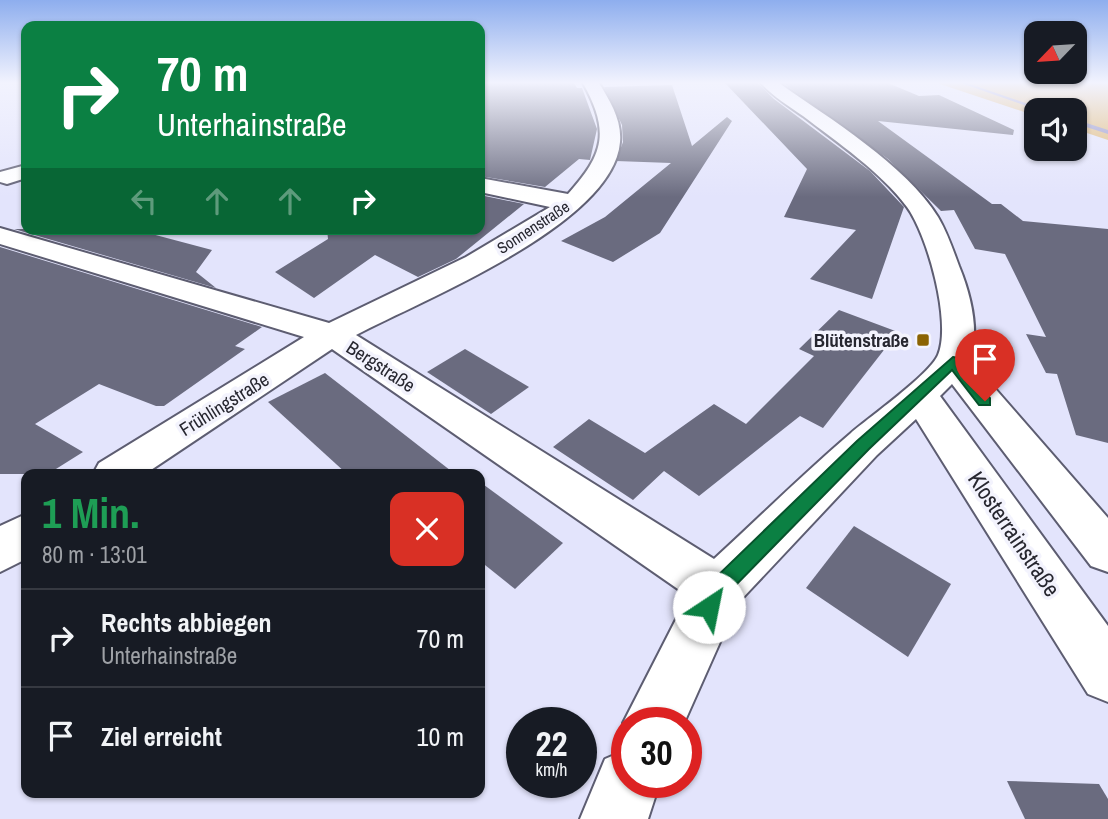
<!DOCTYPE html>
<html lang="de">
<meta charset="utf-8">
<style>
body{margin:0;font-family:"Archivo Narrow",sans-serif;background:#242831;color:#f1f3f6;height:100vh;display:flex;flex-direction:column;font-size:26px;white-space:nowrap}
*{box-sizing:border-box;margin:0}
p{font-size:23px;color:#9ea1a6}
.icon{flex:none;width:38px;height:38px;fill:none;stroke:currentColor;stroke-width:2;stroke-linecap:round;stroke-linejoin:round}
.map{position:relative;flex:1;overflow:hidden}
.details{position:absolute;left:21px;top:469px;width:464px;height:329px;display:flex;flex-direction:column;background:#171b24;border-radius:14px;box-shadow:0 2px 5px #0004}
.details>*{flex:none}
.hud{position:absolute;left:21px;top:21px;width:464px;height:214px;border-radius:14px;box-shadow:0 2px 5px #0004;background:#0b8043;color:#fff;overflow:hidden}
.needle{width:46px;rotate:245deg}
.tools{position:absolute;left:1024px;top:21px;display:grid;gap:14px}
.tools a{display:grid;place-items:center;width:63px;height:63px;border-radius:14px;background:#171b24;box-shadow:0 2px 5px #0004;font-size:35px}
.speed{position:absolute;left:506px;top:707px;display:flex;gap:14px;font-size:35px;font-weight:700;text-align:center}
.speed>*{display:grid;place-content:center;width:91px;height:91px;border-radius:50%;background:#171b24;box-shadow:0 2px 5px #0004;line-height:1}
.speed small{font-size:18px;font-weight:400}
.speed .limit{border:10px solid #d22;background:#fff;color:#111}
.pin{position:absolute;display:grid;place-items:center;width:60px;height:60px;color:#fff;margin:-72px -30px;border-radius:50% 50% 50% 0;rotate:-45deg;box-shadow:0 0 7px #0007}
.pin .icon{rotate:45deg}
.me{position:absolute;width:77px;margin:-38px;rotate:34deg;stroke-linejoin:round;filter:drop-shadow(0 0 5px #0008)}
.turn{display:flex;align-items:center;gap:24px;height:147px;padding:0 21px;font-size:32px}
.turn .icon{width:91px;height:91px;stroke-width:2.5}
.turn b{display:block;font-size:49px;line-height:60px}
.lanes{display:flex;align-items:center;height:66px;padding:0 21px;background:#0003;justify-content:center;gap:35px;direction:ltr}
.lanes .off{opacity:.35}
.round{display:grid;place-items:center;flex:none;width:74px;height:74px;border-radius:14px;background:#242831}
.head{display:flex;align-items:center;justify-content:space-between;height:119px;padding:0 21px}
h1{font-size:42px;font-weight:800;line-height:52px;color:#1e9e55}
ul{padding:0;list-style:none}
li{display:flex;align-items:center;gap:21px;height:98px;padding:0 21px;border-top:2px solid #363941}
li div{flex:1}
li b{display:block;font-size:26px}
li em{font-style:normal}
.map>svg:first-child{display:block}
</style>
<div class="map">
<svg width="1108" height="819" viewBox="0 0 1108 819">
<rect width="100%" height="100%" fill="#e3e4fc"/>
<polygon fill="#deb05f" points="937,83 1108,83 1108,140 1075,129 1074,110 1036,110 1036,116"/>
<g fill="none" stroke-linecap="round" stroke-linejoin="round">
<g fill="#817fbc" fill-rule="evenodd">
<polygon points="961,83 967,83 1046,110 1038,110"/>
<polygon points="1074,119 1108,130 1108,134 1074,123"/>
</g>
</g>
<g fill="#6a6b7f">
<polygon points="480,83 574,83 577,88 582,88 597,129 590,160 579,159 545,187 480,176"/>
<polygon points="725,83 758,83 774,99 870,171 904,207 872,299 810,279 856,230 784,217 807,169"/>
<polygon points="783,83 888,83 919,96 939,95 1014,130 1013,135 878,121 992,204 1001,204 1023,221 1108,229 1108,443 1076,435 1057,374 1046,373 1026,334 1046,337 1005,254 975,249 954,210 941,211 888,159"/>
<polygon points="672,85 692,146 727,117 732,121 660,233 613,262 561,241 605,217 671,163 616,161 623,142 622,125 604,87"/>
<polygon points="480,195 524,204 456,259 418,277 375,255 314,298 275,272 328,239 327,229 480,229"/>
<polygon points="14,229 133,229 212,250 196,272 216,288"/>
<polygon points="0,247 262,327 235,346 245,349 164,406 156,406 99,384 35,424 83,452 48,474 0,474"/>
<polygon points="839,310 898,332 823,428 800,416 699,496 664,471 633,500 553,447 589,419 645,453 714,404 746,424 814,356 799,349"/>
<polygon points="465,349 529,387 491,414 427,372"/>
<polygon points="325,373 369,407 455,474 347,474 268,402"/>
<polygon points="480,482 563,543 515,589 480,561"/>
<polygon points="854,526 951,584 908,657 806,588"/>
<polygon points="1007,781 1099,784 1108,799 1108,819 1025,819"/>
</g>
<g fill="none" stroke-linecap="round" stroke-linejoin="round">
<defs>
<g id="minor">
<path d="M583,83H599C610,101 622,120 620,142C614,224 422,300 356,335L714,559C760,517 804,473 851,433C871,416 929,375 938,355C952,322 927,234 907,207C880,171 838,143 803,116C789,106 772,96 761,83H779C829,118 906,165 938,217C947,232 953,250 959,266C971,295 979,330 971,361L1108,518V572L1091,566L952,384L940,396L1108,626V702L1088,694L916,419L877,455L737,604L684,723H626V732L623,723L688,596L332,349L145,474H93L99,463L304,337L0,244V228L329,323L466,257L550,207L480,192V178L568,194C604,154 610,132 583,83Z"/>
<polygon points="26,165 26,178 7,184 0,182 0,172"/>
<polygon points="26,514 26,559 0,572 0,526"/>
<polygon points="626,750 626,782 660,782 648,819 580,819 605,759"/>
</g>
</defs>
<use href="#minor" stroke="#5d5d71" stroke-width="4"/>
<use href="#minor" fill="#fff" fill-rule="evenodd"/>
</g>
<linearGradient id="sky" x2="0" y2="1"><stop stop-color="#8eaeee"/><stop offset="0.42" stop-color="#f2f3fe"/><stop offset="1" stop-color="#f2f3fe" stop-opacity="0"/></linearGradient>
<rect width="1108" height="197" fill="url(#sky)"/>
<polygon fill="#0b8043" stroke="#07532c" stroke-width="2" points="953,357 958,358 990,398 990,405 979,405 952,370 869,449 726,595 717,614 709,617 702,614 698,607 711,582 857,441"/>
<rect fill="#8b6303" stroke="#f3f3fd" stroke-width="2.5" x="916" y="333" width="14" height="14" rx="3.5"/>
<g text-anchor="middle" stroke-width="7" stroke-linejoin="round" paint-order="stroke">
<g font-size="16" fill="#272730" stroke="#f3f3fd">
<text transform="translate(533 227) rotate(-33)" y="6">Sonnenstraße</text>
</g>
<g font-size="19" font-weight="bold" fill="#272730" stroke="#f3f3fd" text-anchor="end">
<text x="909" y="347">Blütenstraße</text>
</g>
<g font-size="19" fill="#272730" stroke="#f3f3fd">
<text transform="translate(381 366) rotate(33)" y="7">Bergstraße</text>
<text transform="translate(224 404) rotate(-32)" y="7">Frühlingstraße</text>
</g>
<g font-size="23" fill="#272730" stroke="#f3f3fd">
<text transform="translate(1014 534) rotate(56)" y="8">Klosterrainstraße</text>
</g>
</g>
</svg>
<div class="tools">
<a><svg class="needle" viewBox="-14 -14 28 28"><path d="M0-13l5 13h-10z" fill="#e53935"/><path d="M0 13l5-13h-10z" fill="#9ea1a6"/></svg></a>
<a><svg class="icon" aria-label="sound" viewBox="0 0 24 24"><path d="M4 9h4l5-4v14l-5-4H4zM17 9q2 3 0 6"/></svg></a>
</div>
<div class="speed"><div>22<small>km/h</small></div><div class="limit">30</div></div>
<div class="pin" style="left:985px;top:401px;background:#d93025"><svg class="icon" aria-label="arrive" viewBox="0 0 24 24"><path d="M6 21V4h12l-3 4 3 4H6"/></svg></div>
<svg class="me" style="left:709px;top:607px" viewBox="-20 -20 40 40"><circle r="19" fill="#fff"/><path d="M0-13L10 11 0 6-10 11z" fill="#0b8043"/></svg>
<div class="hud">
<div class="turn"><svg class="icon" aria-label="right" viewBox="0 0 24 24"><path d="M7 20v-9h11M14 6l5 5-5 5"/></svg><div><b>70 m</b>Unterhainstraße</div></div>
<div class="lanes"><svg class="icon off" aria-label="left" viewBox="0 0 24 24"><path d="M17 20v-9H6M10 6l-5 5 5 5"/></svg><svg class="icon off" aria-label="ahead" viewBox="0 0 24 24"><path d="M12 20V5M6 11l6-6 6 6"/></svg><svg class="icon off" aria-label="ahead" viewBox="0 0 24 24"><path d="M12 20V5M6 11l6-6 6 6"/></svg><svg class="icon" aria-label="right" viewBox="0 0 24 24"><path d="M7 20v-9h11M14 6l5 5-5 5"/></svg></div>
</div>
<section class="details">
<div class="head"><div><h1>1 Min.</h1><p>80 m · 13:01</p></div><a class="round" style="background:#d93025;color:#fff"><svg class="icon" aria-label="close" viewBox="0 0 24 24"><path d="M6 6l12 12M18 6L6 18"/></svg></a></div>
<ul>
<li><svg class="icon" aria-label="right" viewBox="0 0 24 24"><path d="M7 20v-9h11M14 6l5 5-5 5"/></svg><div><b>Rechts abbiegen</b><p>Unterhainstraße</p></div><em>70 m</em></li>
<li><svg class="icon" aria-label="arrive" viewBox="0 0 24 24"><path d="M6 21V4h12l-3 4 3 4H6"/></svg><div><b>Ziel erreicht</b></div><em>10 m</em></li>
</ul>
</section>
</div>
